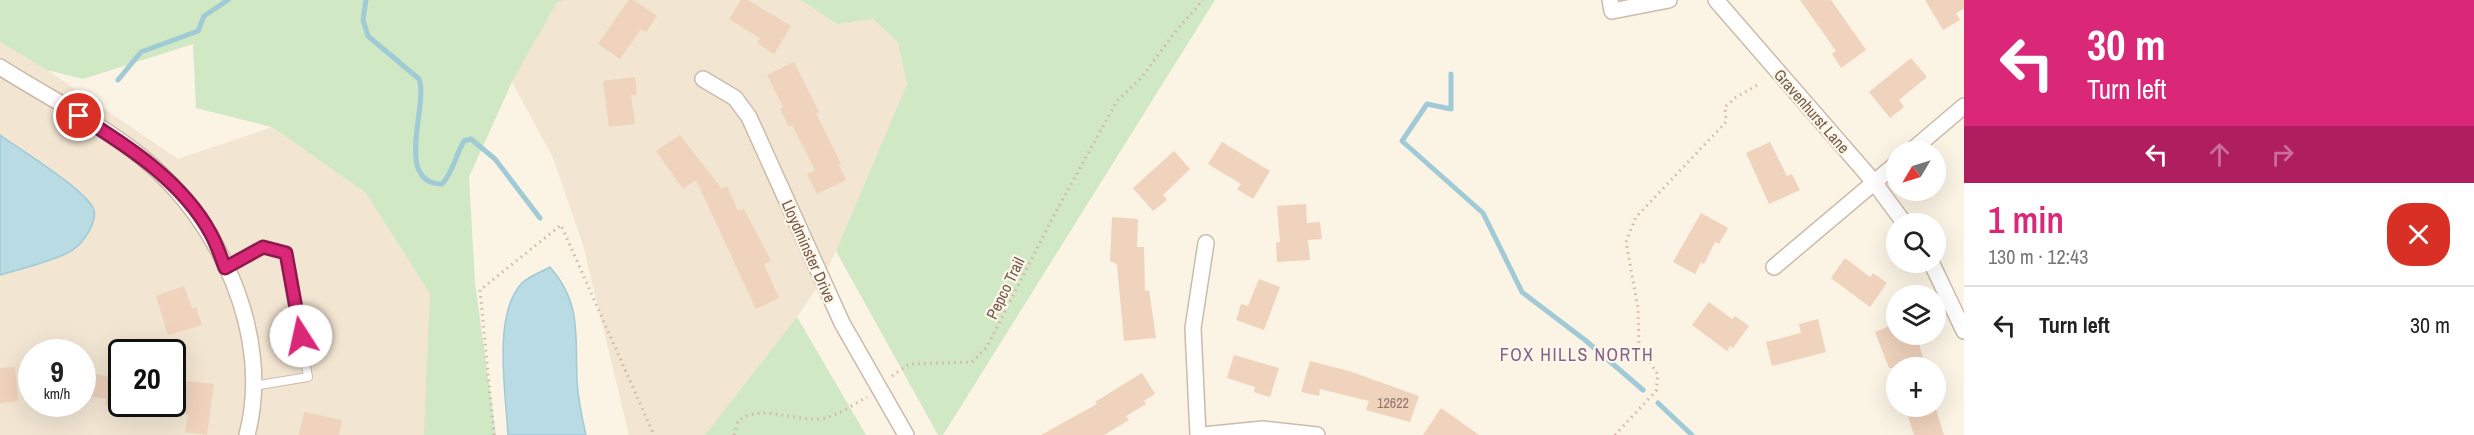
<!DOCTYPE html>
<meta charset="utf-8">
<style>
body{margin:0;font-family:"Archivo Narrow",sans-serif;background:#f2f2f2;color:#222;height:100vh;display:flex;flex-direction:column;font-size:22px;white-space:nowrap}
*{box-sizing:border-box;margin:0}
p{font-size:20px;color:#767676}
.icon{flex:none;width:33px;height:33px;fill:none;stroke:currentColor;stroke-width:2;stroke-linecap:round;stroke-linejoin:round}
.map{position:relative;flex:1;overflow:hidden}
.panel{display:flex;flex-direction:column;background:#fff;width:510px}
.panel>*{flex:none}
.top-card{background:#db2777;color:#fff;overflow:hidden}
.needle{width:39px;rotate:232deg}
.buttons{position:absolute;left:1886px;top:141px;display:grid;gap:12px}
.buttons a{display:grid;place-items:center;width:60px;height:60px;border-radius:50%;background:#fff;box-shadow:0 6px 24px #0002;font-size:30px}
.speed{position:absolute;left:18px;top:339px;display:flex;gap:12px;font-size:30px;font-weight:700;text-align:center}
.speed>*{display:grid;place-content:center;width:78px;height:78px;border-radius:50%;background:#fff;box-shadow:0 6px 24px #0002;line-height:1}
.speed small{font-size:15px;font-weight:400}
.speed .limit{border:3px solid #111;border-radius:9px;background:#fff;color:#111}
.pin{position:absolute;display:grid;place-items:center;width:51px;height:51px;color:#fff;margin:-26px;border:3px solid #fff;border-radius:50%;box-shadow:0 2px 6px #0007}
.me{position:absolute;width:66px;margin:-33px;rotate:350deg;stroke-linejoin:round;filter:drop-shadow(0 0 4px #0008)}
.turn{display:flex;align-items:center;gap:21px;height:126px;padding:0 24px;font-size:27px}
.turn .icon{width:78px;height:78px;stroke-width:2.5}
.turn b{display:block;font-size:42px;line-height:51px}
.lanes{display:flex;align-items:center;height:57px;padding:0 24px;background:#0003;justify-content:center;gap:30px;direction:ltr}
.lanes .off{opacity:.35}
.round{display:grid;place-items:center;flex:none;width:63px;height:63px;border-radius:24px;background:#f2f2f2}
.headline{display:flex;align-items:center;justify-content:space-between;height:102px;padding:0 24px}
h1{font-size:36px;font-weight:600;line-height:45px;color:#db2777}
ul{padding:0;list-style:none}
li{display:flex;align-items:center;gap:18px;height:78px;padding:0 24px;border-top:2px solid #e0e0e0}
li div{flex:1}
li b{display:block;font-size:22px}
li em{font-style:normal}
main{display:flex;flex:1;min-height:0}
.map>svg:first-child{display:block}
</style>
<main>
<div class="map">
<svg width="1964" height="435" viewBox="0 0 1964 435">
<rect width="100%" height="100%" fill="#fbf3e4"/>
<g fill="#f2e5d2" fill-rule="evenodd">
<polygon points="565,0 801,0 837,24 873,19 898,42 907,84 836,251 822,280 797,317 708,435 629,435 583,245 553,158 512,82 557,2"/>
<path d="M0,42L47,70L178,159L272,127L366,193L430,294V435H0ZM32,352H82V404H32ZM122,352H172V404H122Z"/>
</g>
<g fill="#d0e8c3">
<polygon points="0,0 565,0 557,2 512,82 469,177 475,283 496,435 424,435 430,294 366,193 272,127 196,108 193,44 83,79 47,70 0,42"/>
<polygon points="801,0 1215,0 943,435 938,435 836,251 907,84 898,42 873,19 837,24"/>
<polygon points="797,317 866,435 705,435"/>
</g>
<g fill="#b9dbe3" stroke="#a0cad5" stroke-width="1.5">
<path d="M0,135C19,149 87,190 94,210C97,222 84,242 74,249C62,259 17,270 0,275Z"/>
<path d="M550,267C582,303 575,336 577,380C578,398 582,418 586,435H508C506,394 492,314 522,283C529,276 542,272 550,267Z"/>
</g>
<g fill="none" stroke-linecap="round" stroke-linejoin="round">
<g stroke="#a0cad5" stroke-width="5">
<path d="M366,0L363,20L368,36L419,79C429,105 393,183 442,184C454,171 455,156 464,141L471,139L495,159L540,218"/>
<polyline points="1451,74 1451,109 1427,104 1402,141 1483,213 1522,292 1585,340 1643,390"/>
<polyline points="118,80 141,52 198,31 204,16 228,0"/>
<polyline points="1658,403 1692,435"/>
</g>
</g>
<g fill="#efd3bd">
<polygon points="629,0 634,0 657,16 646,32 641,29 620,59 598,44"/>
<polygon points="741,0 748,0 791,26 774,54 757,43 760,38 729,19"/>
<polygon points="1800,0 1831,0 1866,50 1841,68 1832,54 1836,51"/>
<polygon points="1925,0 1964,0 1964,9 1956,13 1960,20 1943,30"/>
<polygon points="1911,58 1927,77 1899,100 1904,107 1890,118 1869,92"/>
<polygon points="794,62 819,112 816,113 841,164 839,165 846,180 817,194 807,174 815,170 792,125 789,127 780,109 783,107 767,75"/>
<polygon points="635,77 637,95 631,95 635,124 609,127 603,81"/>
<polygon points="680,135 722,189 727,186 738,211 744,209 771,261 764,264 779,298 756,309 696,180 683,189 656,151"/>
<polygon points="1222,142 1270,171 1253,199 1237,189 1241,184 1208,164"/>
<polygon points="1770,142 1787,176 1792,174 1800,190 1769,204 1746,153"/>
<polygon points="1174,151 1190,169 1163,195 1167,200 1153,211 1133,188"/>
<polygon points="1306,204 1307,223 1320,222 1322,239 1308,240 1310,260 1277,262 1276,243 1280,242 1277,206"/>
<polygon points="1701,213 1728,228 1719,244 1715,242 1704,264 1701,262 1695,274 1673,262"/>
<polygon points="1112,217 1138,219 1137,247 1144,247 1145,291 1149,290 1156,338 1124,341 1117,264 1110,261"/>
<polygon points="1845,258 1870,277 1873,273 1887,283 1870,307 1831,278"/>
<polygon points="1259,279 1280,287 1264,330 1236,320 1241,304 1248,306"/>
<polygon points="184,286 192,309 196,307 202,325 168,335 156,296"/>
<polygon points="1709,302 1732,319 1735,316 1749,326 1733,348 1730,346 1727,351 1692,325"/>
<polygon points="1818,319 1826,352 1772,366 1766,342 1801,333 1799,324"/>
<polygon points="1896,323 1896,334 1911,334 1915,344 1919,344 1926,368 1889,368 1875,332"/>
<polygon points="1234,355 1279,368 1270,397 1254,392 1255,387 1227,378"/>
<polygon points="1310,361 1349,371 1419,396 1410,422 1366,410 1369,401 1320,389 1319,396 1301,392"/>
<polygon points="15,367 18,401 0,403 0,368"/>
<polygon points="82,371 122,380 122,409 105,405 106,399 82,395"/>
<polygon points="1142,373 1155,394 1144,401 1146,404 1126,416 1129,420 1104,435 1041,435 1097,404 1095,402"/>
<polygon points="187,381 214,384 207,435 185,432 188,415 183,414"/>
<polygon points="1905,406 1935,406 1944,435 1914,435"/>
<polygon points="1441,408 1479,435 1423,435"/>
<polygon points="304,412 342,420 339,435 299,435"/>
</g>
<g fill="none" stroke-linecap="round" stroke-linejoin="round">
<defs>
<polyline id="lane" points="225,268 263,247 286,253 308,377 253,386"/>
<g id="street">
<polyline points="1610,0 1612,11 1669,0"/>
<polyline points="1716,0 1874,182 1905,224"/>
<path d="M0,67C47,97 100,123 143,158C220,221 273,336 247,435"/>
<polyline points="703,79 735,98 749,117 842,323 906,435"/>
<polyline points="1910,152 1964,106"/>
<polyline points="1931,262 1964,331"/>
<polyline points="1774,267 1896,164"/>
<polyline points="1198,435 1193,328 1206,243"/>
<polyline points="1203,435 1263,429 1317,435"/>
</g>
</defs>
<use href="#lane" stroke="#ccbbab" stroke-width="10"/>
<use href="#street" stroke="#ccbbab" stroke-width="18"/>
<g stroke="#d4b6a0" stroke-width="3" stroke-dasharray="1.5 4.5" stroke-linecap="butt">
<polyline points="892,376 909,364 972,362 987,347 1054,215 1117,101 1142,77 1175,32 1203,0"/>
<polyline points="494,435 480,290 561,225 654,435"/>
<path d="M734,435L738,421C763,402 797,424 825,418C839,415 854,404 867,397"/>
<polyline points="1615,435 1656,391 1658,375 1639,345 1638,308 1626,242 1636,217 1726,122 1725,107 1735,98 1759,84"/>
</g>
<use href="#lane" stroke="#fff" stroke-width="8"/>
<use href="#street" stroke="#fff" stroke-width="15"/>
</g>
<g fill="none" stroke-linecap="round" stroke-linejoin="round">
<defs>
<path id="route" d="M79,116C128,146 183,182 211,234C217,245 221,257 225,268L263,247L286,253L301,336"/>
</defs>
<use href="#route" stroke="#8e194d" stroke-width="15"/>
<use href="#route" stroke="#db2777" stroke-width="10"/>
</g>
<g text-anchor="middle" stroke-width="4.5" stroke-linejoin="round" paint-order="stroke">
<g font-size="14" fill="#917868">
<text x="1393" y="408">12622</text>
</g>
<g font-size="16" fill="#725a4b" stroke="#fef7e9">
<text transform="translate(1812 111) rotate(49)" y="6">Gravenhurst Lane</text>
<text transform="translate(809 251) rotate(66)" y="6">Lloydminster Drive</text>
<text transform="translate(1005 288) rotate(-64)" y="6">Pepco Trail</text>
</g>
<g font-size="18" letter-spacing="1.5" fill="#81638e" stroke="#fef7e9">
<text x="1577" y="361">FOX HILLS NORTH</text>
</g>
</g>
</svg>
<div class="buttons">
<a><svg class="needle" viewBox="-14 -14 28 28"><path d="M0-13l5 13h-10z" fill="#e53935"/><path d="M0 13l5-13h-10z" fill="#767676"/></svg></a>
<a><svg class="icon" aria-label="search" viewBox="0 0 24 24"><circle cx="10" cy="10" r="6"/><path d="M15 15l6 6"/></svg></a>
<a><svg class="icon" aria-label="layers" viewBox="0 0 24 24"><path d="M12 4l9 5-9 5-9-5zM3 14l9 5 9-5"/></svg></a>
<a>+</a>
</div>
<div class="speed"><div>9<small>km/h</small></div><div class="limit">20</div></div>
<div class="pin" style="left:79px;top:116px;background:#d93025"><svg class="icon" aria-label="arrive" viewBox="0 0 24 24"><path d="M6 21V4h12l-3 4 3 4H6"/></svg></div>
<svg class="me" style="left:301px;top:336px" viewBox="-20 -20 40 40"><circle r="19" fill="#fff"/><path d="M0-13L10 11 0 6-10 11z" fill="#db2777"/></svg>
</div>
<section class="panel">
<div class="top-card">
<div class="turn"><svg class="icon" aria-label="left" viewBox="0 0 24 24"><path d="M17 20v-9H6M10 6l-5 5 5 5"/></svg><div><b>30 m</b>Turn left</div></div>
<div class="lanes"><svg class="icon" aria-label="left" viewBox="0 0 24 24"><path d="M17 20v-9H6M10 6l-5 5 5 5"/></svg><svg class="icon off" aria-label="ahead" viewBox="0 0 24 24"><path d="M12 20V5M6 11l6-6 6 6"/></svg><svg class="icon off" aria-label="right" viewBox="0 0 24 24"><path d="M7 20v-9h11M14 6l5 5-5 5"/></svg></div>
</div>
<div class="headline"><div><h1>1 min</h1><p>130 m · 12:43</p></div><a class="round" style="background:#d93025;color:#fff"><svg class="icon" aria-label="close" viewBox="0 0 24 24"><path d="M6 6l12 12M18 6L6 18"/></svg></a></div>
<ul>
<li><svg class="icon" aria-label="left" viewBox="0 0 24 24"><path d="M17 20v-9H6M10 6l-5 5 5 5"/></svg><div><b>Turn left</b></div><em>30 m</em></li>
</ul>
</section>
</main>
